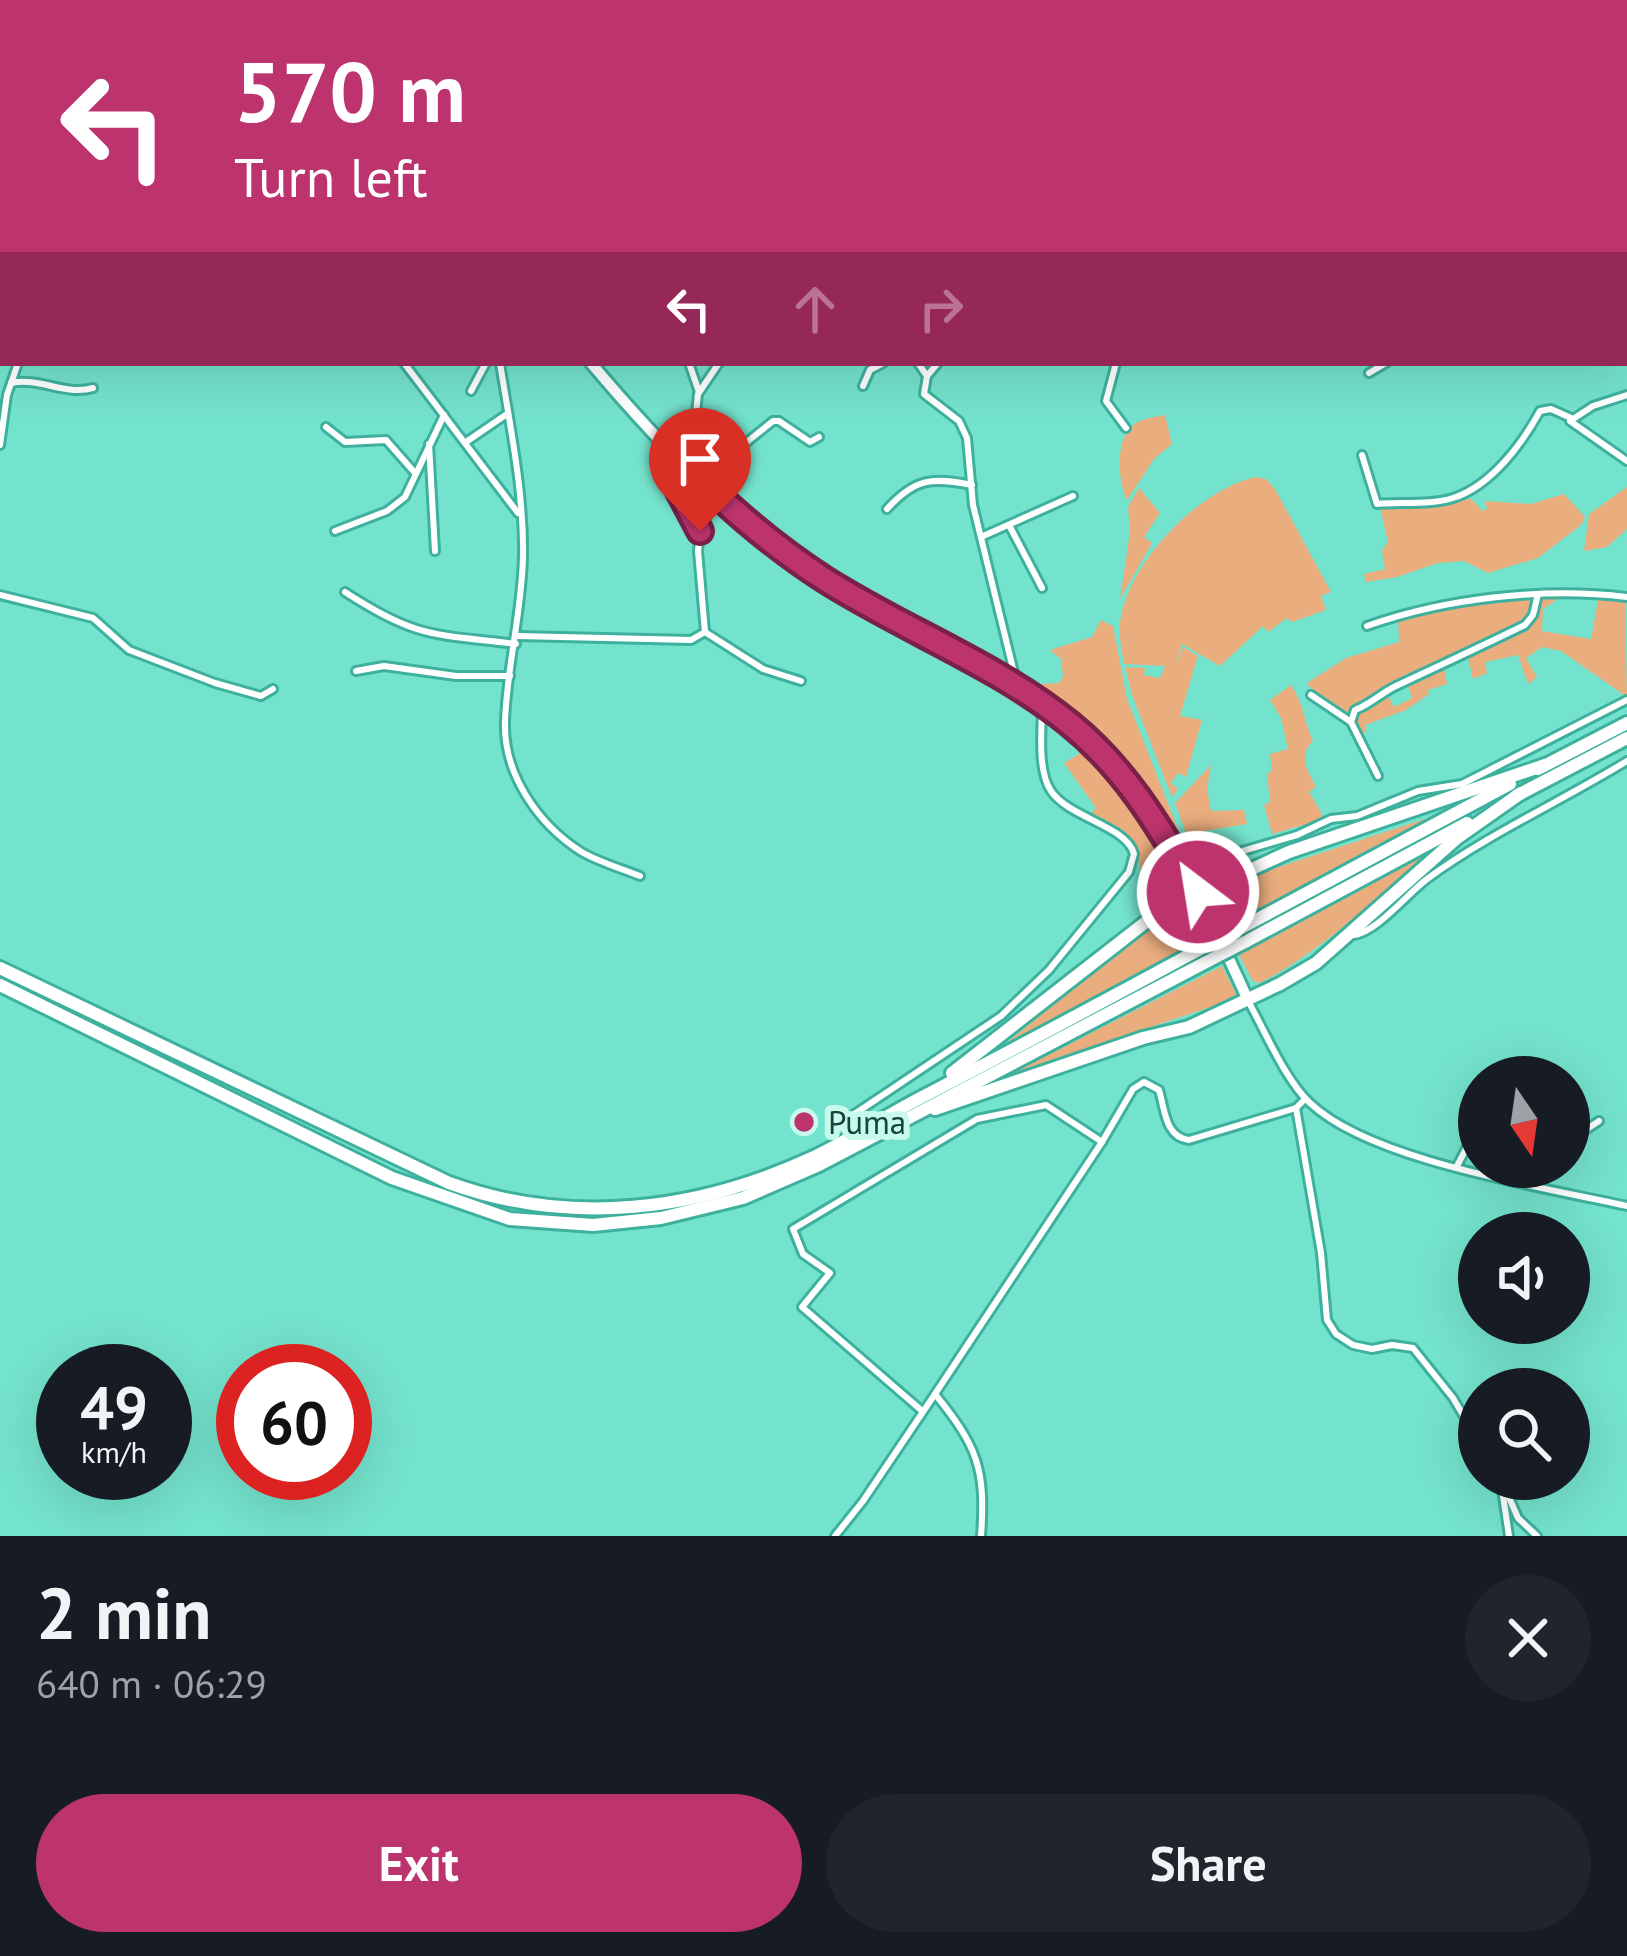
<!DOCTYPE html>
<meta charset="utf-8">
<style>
body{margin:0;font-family:"PT Sans",sans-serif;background:#20242c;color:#f1f3f6;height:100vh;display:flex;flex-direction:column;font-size:45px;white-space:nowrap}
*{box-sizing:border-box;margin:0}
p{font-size:39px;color:#9ea1a6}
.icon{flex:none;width:66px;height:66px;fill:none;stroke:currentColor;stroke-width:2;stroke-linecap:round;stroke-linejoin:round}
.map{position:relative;height:1536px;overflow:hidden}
.side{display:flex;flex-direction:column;background:#171b24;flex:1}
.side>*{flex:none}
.banner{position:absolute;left:0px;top:0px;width:1629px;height:366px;box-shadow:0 12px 48px #0002;background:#bc336e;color:#fff;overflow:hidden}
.needle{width:78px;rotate:167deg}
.tools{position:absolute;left:1458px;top:1056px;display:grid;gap:24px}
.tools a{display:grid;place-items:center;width:132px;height:132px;border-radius:50%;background:#171b24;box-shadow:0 12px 48px #0002;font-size:60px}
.speed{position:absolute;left:36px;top:1344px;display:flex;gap:24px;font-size:60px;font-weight:700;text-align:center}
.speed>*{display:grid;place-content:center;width:156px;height:156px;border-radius:50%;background:#171b24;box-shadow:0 12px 48px #0002;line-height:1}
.speed small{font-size:30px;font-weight:400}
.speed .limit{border:18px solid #d22;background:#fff;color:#111}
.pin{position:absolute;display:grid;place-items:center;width:102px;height:102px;color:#fff;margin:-123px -51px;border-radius:50% 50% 50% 0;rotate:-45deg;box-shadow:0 0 12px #0007}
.pin .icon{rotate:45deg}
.me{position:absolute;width:132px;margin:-66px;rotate:329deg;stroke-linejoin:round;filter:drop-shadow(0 0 9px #0008)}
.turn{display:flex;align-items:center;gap:42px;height:252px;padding:0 36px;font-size:54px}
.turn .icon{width:156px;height:156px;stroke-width:2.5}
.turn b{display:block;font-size:84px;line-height:102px}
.lanes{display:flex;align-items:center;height:114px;padding:0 36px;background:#0003;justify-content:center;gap:60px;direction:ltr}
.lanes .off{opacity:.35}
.round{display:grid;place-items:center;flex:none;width:126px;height:126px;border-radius:63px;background:#20242c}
.overview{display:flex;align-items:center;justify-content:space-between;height:204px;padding:0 36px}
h1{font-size:72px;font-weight:600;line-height:90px}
.action{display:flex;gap:24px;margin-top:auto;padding:24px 36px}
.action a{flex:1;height:138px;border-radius:72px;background:#bc336e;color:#fff;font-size:48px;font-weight:600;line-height:138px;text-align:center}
.action a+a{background:#20242c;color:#f1f3f6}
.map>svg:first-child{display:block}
</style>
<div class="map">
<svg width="1627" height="1536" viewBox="0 0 1627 1536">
<rect width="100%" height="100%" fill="#74e3cd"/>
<g fill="#e9ad7e">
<path d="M1165,415L1172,444L1154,459L1127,500C1118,481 1114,438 1135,424C1143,418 1155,417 1165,415Z"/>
<path d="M1256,477L1266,479L1275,489L1331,592L1321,596L1326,610L1292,622L1287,618L1268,632L1263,626L1220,666L1182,644L1175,666L1183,647L1198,656L1180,716L1202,720L1186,777L1178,773L1171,783L1178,789L1172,797L1132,695L1125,667L1145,668L1144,675L1160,678L1165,666L1124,664C1121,647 1118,633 1121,616C1132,559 1200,489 1256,477Z"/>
<polygon points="1627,487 1627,529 1607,547 1584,551 1589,514"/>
<polygon points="1139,488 1160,513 1144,537 1152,543 1120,599 1130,532 1128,507"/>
<polygon points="1564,494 1585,517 1581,525 1538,558 1488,573 1464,561 1438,563 1397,577 1366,582 1364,574 1385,569 1382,551 1388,542 1380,507 1471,499 1483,511 1487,509 1485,501 1531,504"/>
<path d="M1599,595L1625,599L1627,697L1561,651L1542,647L1526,658L1537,677L1528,684L1518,655L1485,662L1487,673L1473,679L1468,658C1500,635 1528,637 1541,596H1562L1543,609L1542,631L1591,639Z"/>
<polygon points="1534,598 1527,620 1520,625 1437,665 1371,703 1356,706 1350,718 1316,695 1307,683 1346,658 1399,642 1398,618 1436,607"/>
<polygon points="1101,620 1113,626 1127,699 1182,839 1113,753 1039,688 1039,684 1059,683 1063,676 1061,659 1050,650 1092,637"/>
<polygon points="1444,669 1447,684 1428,690 1429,694 1406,710 1365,725 1366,732 1363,734 1353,722 1358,710 1371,707 1387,694 1394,707 1412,698 1408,686"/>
<path d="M1291,685C1304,704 1304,722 1313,741C1297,756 1308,771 1316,787L1309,792L1321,812V820L1272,834L1264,805L1270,802L1267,774L1272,771L1270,754L1288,749L1281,718L1270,700Z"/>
<polygon points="1085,750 1144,816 1165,851 1155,854 1141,870 1133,842 1090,815 1096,808 1064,763"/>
<polygon points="1211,765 1207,789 1211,811 1244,810 1247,824 1205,831 1207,849 1199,854 1190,844 1175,803"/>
<polygon points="1452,810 1229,930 1212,897 1236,881"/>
<path d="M1433,851C1378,896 1324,950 1260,983L1253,981L1239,955Z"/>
<polygon points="1176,914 1186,915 1210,940 999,1049 1131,942"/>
<polygon points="1222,966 1237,996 1228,1001 1009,1075"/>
</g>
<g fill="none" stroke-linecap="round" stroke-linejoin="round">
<defs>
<g id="minor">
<polyline points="6,0 9,3"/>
<polyline points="119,0 122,3"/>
<polyline points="239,0 242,3"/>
<polyline points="416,0 418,3"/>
<polyline points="1045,0 1049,3"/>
<polyline points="1234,0 1235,3"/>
<polyline points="1405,0 1408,3"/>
<polyline points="28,3 32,0"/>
<polyline points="174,3 178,0"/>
<polyline points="0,26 3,24"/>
<polyline points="1626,171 1627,172"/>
<polyline points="404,363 518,513"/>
<path d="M500,363C510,426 524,492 523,556C522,612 507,665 505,721C503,773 537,823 580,851C598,862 620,868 640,876"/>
<polyline points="689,363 699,392"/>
<polyline points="918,363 927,376"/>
<polyline points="938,363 927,376 924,394 959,421 967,438 973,505 1017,685"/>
<polyline points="1116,363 1106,401 1126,428"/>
<polyline points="1369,373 1386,363"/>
<path d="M11,383C40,377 65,396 93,388"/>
<polyline points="863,386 870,370 883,363"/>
<polyline points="471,391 486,363"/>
<polyline points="1627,395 1593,406 1570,421 1627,461"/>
<polyline points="326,427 345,442 386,440 415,473"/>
<polyline points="466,442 507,414"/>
<polyline points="429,444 435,551"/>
<polyline points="0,445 7,395 18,363"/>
<polyline points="692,451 727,458 773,421 779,421 810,442 819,437"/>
<path d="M1362,455L1377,504C1401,502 1431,505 1453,498C1491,486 1522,444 1540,411L1551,409L1571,418"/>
<polyline points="684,464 692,451 698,394 719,363"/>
<path d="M887,509C915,478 932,477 972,485"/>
<polyline points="1009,525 1042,588"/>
<polyline points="335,531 387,511 405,497 444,415"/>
<polyline points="981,537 1073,496"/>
<path d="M345,592C417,639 435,634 516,644"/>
<polyline points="0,595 93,618 129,650 215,683 261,696 273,689"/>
<path d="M1367,626C1446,598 1544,587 1627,597"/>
<polyline points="705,632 763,669 801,681"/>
<polyline points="517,636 691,640 705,632 698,551 700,531 693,511 673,480 675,457"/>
<polyline points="356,671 384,666 456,676 510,676"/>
<polyline points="1311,695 1351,722 1378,776"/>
<path d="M1351,722L1355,710C1371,704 1381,693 1396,686C1439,666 1482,646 1525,625L1533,615L1538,594"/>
<polyline points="1202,863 1297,835 1331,819 1357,816 1418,791 1462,784 1627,700"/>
<path d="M1354,935C1377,932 1407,894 1427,879C1490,833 1560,802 1627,761"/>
<path d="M1247,999C1264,1029 1285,1080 1310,1103C1371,1161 1543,1187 1627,1206"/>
<polyline points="1296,1108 1321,1253 1327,1320 1336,1334 1353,1345 1372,1349 1392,1345 1413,1348 1453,1398 1479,1442"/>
<path d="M852,1135L844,1121L1001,1016L1049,970L1129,872L1134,854C1127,826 1069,818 1051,791C1037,770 1042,730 1042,705"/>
<polyline points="1469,1140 1479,1122"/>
<polyline points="1569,1141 1599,1121"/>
<polyline points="1457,1166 1469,1143 1479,1136"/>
<polyline points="1511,1180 1530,1167"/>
<path d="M935,1394C977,1446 986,1468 981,1536"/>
<polyline points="921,1410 802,1307 830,1273 803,1254 793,1229 977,1119 1046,1105 1102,1142"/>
<polyline points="1501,1479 1518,1518 1537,1536"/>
<polyline points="1502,1489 1509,1536"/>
<path d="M835,1536L863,1501L935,1394L1102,1142L1133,1089L1144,1082L1159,1090C1165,1110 1165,1137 1189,1140L1296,1108L1305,1099"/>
</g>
<g id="primary">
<polyline points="312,0 314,3"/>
<path d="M591,363C660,445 734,522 825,580C920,639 1033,678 1110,761C1172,829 1209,915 1247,998"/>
</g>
<g id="motorway">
<polyline points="1538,769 1627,723"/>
<polyline points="1516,796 1627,738"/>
<polyline points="1241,928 1510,784"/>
<polyline points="1245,942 1467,823"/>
<path d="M0,968L449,1183C571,1227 697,1211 814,1157C852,1139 888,1114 926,1095C1018,1047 1110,998 1202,948"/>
<polyline points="0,985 392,1178 510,1219 593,1225 661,1218 743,1198 819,1165 1210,960"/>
<polyline points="952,1073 1160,911 1289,852 1545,765"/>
<polyline points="935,1109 1143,1038 1189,1027 1280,984 1316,963 1457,838 1521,793"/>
</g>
</defs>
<use href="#minor" stroke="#3db19d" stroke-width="12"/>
<use href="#primary" stroke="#3db19d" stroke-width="16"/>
<use href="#motorway" stroke="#3db19d" stroke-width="18"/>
<use href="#minor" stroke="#fff" stroke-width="6"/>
<use href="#primary" stroke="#fff" stroke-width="10"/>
<use href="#motorway" stroke="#fff" stroke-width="12"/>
<defs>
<g id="motorway-bridge">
<polyline points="1202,948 1241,928"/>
<polyline points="1210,960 1245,942"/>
</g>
</defs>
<use href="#motorway-bridge" stroke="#3db19d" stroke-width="18" stroke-linecap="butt"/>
<use href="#motorway-bridge" stroke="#fff" stroke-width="12"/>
</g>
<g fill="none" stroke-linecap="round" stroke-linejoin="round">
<defs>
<path id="route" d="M700,531L673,480L675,455C722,501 768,543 824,579C904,630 996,664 1070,724C1127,770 1161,830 1198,892"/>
</defs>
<use href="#route" stroke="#7a2148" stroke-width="30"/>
<use href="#route" stroke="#bc336e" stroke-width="21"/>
</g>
<circle fill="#bc336e" stroke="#c7f9ed" stroke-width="4.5" cx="804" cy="1122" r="12"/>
<g text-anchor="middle" stroke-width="12" stroke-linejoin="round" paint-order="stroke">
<g font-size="33" fill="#15453d" stroke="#c7f9ed" text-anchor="start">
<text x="828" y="1134">Puma</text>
</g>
</g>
</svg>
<div class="tools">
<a><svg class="needle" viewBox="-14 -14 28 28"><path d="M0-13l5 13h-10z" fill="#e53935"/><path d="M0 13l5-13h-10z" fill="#9ea1a6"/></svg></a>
<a><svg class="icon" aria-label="sound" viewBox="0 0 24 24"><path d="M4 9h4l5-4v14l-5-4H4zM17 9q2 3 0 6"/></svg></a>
<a><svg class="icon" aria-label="search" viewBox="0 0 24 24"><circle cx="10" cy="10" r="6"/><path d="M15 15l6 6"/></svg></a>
</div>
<div class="speed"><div>49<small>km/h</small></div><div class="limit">60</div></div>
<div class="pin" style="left:700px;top:531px;background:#d93025"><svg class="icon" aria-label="arrive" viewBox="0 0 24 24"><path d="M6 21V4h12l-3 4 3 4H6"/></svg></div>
<svg class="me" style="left:1198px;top:892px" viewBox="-20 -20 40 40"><circle r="17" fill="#bc336e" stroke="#fff" stroke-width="3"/><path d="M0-11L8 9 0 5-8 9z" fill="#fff"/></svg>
<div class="banner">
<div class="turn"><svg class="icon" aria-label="left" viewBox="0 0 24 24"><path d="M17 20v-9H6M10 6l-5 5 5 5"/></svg><div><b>570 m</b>Turn left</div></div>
<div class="lanes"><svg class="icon" aria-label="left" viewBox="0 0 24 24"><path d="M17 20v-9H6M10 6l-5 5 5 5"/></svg><svg class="icon off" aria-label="ahead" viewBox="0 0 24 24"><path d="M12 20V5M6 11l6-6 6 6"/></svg><svg class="icon off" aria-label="right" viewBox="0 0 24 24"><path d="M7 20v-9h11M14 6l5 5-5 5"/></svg></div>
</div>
</div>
<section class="side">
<div class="overview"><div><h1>2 min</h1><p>640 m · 06:29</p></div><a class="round"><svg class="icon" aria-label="close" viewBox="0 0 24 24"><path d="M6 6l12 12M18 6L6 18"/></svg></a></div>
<div class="action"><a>Exit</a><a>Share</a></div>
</section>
